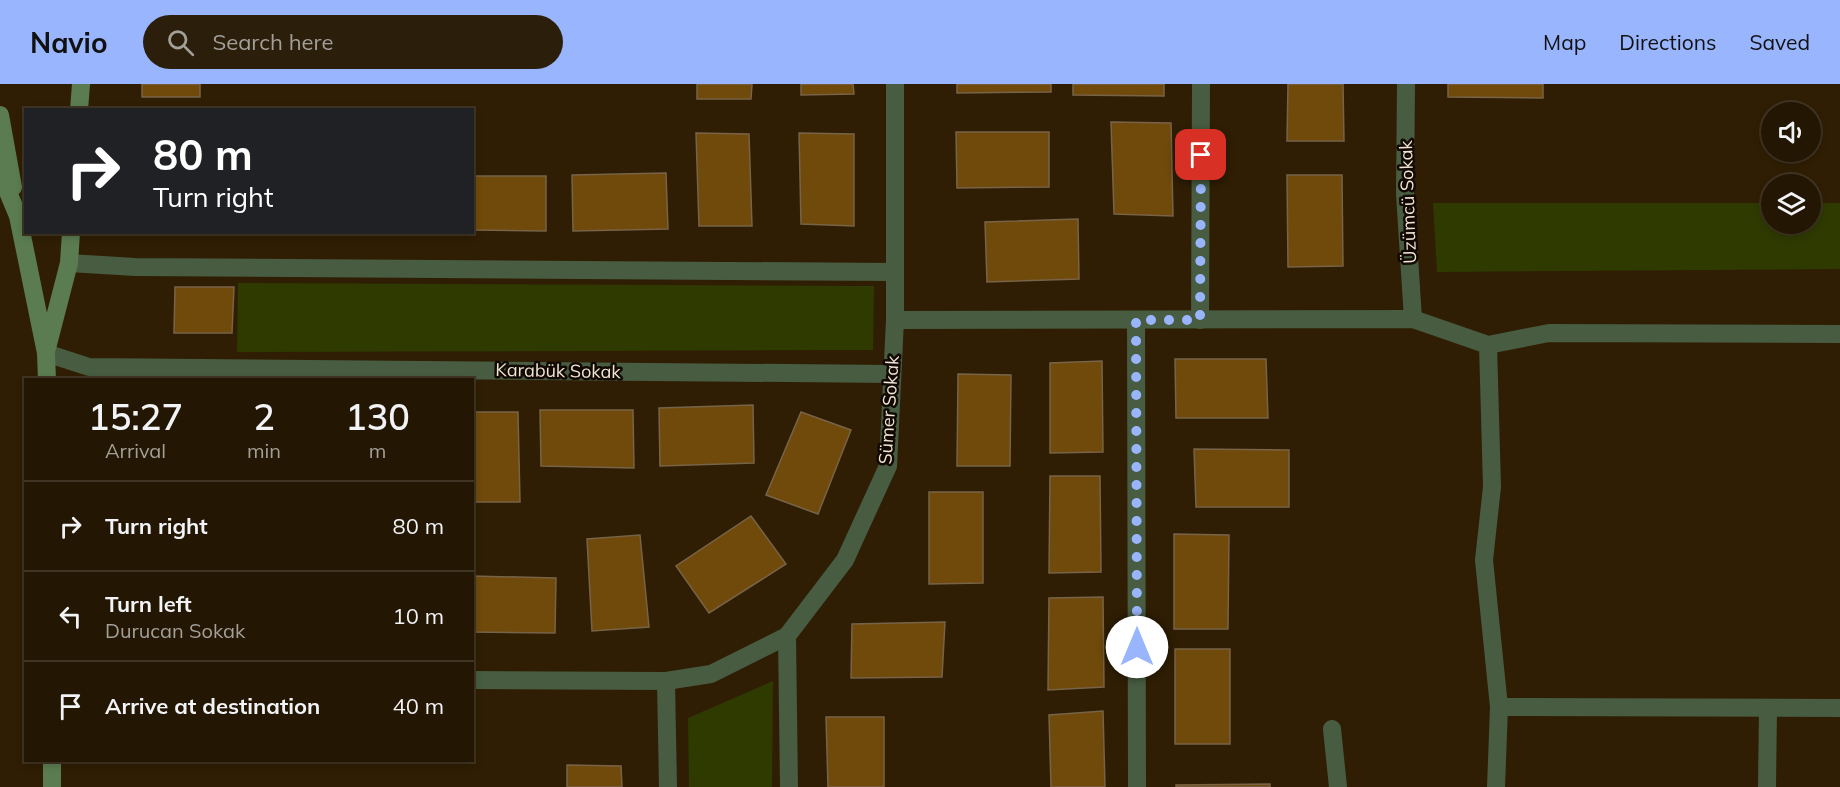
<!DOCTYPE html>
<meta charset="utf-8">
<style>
body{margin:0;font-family:Mulish,sans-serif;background:#2b1f0c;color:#f1f3f6;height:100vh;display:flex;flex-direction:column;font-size:22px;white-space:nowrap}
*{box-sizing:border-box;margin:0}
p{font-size:20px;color:#a39f99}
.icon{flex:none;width:33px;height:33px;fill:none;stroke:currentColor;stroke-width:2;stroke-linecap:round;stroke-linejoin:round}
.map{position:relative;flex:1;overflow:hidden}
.panel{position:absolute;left:24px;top:294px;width:450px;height:384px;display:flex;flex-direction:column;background:#231602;border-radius:0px;box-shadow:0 3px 9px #0003,0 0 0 2px #403524}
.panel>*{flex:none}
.banner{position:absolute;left:24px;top:24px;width:450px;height:126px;border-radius:0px;box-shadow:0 3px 9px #0003,0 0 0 2px #403524;background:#202124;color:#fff;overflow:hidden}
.tools{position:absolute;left:1761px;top:18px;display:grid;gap:12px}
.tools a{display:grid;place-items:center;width:60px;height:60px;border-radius:50%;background:#231602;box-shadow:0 3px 9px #0003,0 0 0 2px #403524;font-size:30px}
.pin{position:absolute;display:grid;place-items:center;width:51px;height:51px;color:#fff;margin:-26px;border-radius:12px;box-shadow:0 3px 9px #0006}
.me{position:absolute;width:66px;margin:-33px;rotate:0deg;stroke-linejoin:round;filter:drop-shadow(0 0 4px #0008)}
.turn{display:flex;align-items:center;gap:21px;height:126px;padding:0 30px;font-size:27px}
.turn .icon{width:78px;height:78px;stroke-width:2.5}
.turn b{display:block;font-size:42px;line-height:51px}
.eta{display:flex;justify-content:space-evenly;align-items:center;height:102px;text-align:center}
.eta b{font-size:36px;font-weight:600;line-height:42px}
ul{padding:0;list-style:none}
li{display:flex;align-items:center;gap:18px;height:90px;padding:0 30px;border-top:2px solid #403524}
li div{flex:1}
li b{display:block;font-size:22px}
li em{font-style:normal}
header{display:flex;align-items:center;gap:36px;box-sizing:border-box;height:84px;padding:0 30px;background:#99b5fd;color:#111}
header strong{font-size:28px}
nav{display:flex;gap:33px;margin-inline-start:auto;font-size:21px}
.search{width:420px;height:54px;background:#2b1f0c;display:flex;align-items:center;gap:15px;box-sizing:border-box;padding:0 21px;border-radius:33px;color:#a39f99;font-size:22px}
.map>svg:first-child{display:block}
</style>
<header>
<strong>Navio</strong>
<div class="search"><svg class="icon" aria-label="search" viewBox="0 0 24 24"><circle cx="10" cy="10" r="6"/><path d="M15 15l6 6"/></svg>Search here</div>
<nav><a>Map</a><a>Directions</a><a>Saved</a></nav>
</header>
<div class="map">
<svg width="1840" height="703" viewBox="0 0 1840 703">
<rect width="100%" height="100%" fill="#2f1e03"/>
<g fill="#2e3a00">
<polygon points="1433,119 1771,119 1772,140 1810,140 1811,119 1840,119 1840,185 1437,188"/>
<polygon points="238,199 874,202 873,266 237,268"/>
<polygon points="773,597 772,703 689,703 688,634"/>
</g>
<g fill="#6f4a0b" stroke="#786348" stroke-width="1.5">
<rect x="142" y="0" width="58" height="13"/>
<polygon points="697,0 752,0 751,15 697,15"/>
<polygon points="801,0 853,0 854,10 801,11"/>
<polygon points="957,0 1051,0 1051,8 957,9"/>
<polygon points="1073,0 1164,0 1164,12 1073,11"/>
<polygon points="1288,0 1343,0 1344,57 1287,57"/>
<polygon points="1448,0 1543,0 1543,14 1448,13"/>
<polygon points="1111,38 1171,39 1173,132 1114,130"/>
<polygon points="956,48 1049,48 1049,103 957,104"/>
<polygon points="696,49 749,50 752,142 699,142"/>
<polygon points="799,49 854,50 854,142 801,140"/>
<polygon points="666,89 668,145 573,147 572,91"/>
<polygon points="1287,91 1342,91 1343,182 1288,183"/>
<polygon points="472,92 546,92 546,147 472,146"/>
<polygon points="1078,135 1079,195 987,198 985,138"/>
<polygon points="175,203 234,203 232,249 174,249"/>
<polygon points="1175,275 1266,275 1268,334 1176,334"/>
<polygon points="1102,277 1103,368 1050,369 1050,279"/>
<polygon points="958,290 1011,291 1010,382 957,382"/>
<polygon points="753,321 754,379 660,382 659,324"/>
<polygon points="540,326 633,326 634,384 541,382"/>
<polygon points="472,328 518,328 520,418 472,418"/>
<polygon points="801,328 851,346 818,430 766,411"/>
<polygon points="1194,365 1289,366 1289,423 1196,423"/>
<polygon points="1050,392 1100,392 1101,488 1049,489"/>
<polygon points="929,408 983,408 983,499 929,500"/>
<polygon points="751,432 786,480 709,529 676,482"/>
<polygon points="1174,450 1229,451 1228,545 1174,545"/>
<polygon points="640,451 649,543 592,547 587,455"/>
<polygon points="472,492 556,494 555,549 472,548"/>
<polygon points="1103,513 1104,603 1048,606 1049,514"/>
<polygon points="945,538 942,593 851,594 852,540"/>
<rect x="1175" y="565" width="55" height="95"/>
<polygon points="1103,627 1105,703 1051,703 1049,631"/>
<polygon points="826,633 884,633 884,703 828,703"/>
<polygon points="567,681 621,682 622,703 567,703"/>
<polygon points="1270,700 1270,703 1176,703 1176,701"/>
</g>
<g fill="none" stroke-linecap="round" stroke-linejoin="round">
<g stroke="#475c41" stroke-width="18">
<polyline points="1406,0 1405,110 1413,235"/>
<polyline points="69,179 135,183 895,188"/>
<polyline points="895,236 1413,235 1488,261 1549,249 1840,250"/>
<polyline points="1136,236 1137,703"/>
<polyline points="1200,236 1201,0"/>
<polyline points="1488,261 1492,403 1484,476 1499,623 1496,703"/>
<polyline points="46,269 89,283 892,290"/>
<polyline points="787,552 789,703"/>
<polyline points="472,596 666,597 711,590 787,552 845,476 888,382 895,236 895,0"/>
<polyline points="666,597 668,703"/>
<polyline points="1499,623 1840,624"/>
<polyline points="1332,645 1338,703"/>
<polyline points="1767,703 1768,624"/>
</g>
<g stroke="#5b7c51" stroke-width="18">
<polyline points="79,26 81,0"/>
<polyline points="0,31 13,103"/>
<polyline points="0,89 18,132 46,269 47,296"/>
<polyline points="47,264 69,179 71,148"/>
<polyline points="52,676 52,703"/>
</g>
</g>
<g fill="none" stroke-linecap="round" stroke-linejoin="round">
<polyline stroke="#99b5fd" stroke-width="10" stroke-dasharray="0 18" points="1137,563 1136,236 1200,236 1201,71"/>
</g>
<g text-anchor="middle" stroke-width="5" stroke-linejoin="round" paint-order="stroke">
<g font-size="18" fill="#f1e5d6" stroke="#110902">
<text transform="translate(1408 118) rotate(-92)" y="6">Üzümcü Sokak</text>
<text transform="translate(558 287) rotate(1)" y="6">Karabük Sokak</text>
<text transform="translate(889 326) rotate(-86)" y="6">Sümer Sokak</text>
</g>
</g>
</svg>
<div class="tools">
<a><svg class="icon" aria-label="sound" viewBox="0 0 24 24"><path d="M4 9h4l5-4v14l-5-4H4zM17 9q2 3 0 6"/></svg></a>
<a><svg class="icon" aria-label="layers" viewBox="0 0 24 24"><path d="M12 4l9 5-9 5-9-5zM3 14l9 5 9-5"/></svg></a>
</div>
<div class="pin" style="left:1201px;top:71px;background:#d93025"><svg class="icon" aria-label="arrive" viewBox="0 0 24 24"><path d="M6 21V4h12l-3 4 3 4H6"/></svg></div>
<svg class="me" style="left:1137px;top:563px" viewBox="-20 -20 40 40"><circle r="19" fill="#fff"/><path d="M0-13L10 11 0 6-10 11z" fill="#99b5fd"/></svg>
<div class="banner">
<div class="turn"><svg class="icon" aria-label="right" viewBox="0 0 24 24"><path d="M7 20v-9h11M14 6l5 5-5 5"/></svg><div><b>80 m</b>Turn right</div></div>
</div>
<section class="panel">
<div class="eta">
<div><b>15:27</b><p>Arrival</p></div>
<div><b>2</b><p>min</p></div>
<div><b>130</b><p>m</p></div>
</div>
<ul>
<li><svg class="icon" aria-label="right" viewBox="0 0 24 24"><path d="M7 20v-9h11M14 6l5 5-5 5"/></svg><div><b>Turn right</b></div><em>80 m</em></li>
<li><svg class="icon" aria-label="left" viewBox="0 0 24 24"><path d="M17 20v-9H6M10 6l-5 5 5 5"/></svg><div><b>Turn left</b><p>Durucan Sokak</p></div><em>10 m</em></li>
<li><svg class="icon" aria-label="arrive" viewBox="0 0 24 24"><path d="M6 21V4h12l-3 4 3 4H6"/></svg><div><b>Arrive at destination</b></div><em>40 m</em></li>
</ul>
</section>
</div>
